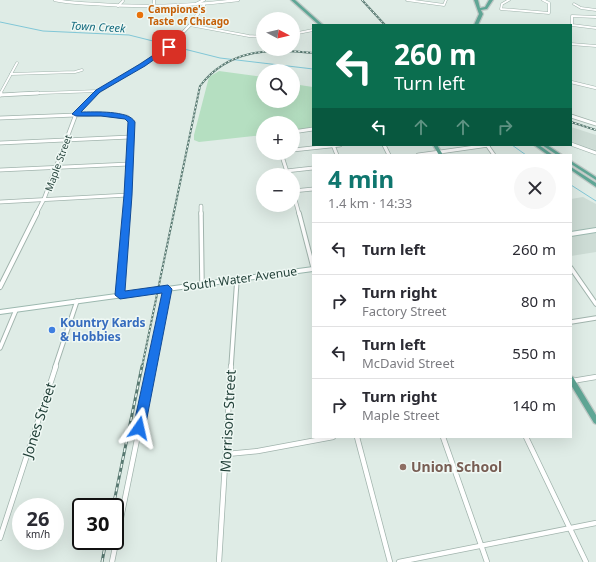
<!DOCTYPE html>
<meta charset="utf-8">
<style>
body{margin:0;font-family:"Noto Sans",sans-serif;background:#f7f7f7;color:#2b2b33;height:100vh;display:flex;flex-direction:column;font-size:15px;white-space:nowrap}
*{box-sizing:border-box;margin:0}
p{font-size:13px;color:#7c7c81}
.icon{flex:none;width:22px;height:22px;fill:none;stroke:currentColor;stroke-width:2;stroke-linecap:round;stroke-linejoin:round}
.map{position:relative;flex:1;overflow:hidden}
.details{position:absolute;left:312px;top:154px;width:260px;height:284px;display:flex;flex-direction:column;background:#fff;border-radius:0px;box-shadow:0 4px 16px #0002}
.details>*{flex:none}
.hud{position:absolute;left:312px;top:24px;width:260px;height:122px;border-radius:0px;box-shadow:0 4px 16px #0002;background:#0b6e4f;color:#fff;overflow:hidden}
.needle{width:26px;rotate:97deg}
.controls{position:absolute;left:256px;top:12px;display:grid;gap:8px}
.controls a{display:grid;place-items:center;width:44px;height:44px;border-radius:50%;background:#fff;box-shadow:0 4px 16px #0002;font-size:20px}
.speed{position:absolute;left:12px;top:498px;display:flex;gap:8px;font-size:20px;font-weight:700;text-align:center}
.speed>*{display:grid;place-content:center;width:52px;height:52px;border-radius:50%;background:#fff;box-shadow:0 4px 16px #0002;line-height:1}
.speed small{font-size:10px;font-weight:400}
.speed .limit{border:2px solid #111;border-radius:6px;background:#fff;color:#111}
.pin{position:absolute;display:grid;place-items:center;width:34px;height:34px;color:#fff;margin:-17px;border-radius:8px;box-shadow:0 2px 6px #0006}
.me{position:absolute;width:44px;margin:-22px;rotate:11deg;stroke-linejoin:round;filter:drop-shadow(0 0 3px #0008)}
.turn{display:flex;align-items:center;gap:14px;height:84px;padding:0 16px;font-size:18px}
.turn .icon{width:52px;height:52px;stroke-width:2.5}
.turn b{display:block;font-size:28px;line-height:34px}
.lanes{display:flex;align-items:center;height:38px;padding:0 16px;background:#0003;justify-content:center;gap:20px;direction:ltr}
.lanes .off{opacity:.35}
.round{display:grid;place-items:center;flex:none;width:42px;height:42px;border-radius:21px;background:#f7f7f7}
.overview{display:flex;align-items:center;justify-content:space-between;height:68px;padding:0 16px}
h1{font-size:24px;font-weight:700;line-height:30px;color:#0f766e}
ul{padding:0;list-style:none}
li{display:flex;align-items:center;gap:12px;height:52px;padding:0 16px;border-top:1px solid #e1e1e2}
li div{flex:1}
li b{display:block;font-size:15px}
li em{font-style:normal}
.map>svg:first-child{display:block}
</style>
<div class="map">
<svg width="596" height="562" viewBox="0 0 596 562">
<rect width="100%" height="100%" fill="#dfece6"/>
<g fill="#cddcd5">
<polygon points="571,127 596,135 596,150 571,142"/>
<polygon points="583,197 596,204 596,252 571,256 571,199"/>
</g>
<polygon fill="#b5dfc1" points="219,71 263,77 263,101 293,101 293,84 313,87 313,128 293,131 293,123 263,123 263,135 199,142 194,140 194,135 209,77"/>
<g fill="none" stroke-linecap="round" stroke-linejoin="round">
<g stroke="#81c7d7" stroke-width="1">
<polyline points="0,22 43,31 129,35 169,45"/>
<polyline points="172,46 220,58 313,69"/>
<polyline points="512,145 526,155"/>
<polyline points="571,185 596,201"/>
</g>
<defs>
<g id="minor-far3">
<polyline points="154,0 154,7"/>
<polyline points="407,0 444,5 446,0"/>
<polyline points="509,0 502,4 501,9 549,13 549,3 543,0"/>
<polyline points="574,4 581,8 596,10"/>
<polyline points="118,6 123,1"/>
<polyline points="596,17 572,16 572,25 596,28"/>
<polyline points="190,25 249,36 263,37"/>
<polyline points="293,34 313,30"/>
<polyline points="571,44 596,46"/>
<polyline points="11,74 75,72 82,70"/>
<polyline points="0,94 17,63"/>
<polyline points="13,94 98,91"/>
</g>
<g id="minor-far2">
<polyline points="0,95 38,93"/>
<polyline points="0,95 1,93"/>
<polyline points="571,116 596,124"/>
<polyline points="0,118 101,114 127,117 132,122 126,214"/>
<polyline points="293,132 313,129"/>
<polyline points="0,143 130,137"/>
<polyline points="333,145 337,155"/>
<polyline points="384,145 389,155"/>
<polyline points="487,145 494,155"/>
<polyline points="293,150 340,145"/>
<polyline points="281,153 288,175"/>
<polyline points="418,155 440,152"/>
<polyline points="0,170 129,164"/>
<polyline points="286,171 313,168"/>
<polyline points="293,191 313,189"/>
<polyline points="293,192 299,214"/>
<polyline points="0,202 128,195"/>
<polyline points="201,206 201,214"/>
</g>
<g id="minor-far1">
<polyline points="201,213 202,284"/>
<polyline points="299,213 313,267"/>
<polyline points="571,268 596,304"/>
<polyline points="120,295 127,213"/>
<polyline points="571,322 596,318"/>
<polyline points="0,348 16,310"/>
<polyline points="55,367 77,301"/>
<polyline points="152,367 168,289"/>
<polyline points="231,367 237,279"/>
</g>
<g id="minor">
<polyline points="572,381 596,377"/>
<polyline points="357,437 390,562"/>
<polyline points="443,437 487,562"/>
<polyline points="526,437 586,562"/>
<polyline points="227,454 258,451 333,437"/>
<polyline points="0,538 56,366"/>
<polyline points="112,562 152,366"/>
<polyline points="219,562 231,366"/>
<polyline points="399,562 596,523"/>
</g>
<g id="tertiary-far2">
<path d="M55,0C68,3 81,3 95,4C143,8 190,6 238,0"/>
<polyline points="196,4 204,0"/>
<polyline points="188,7 194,9 198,13"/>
<polyline points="571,82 596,88"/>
<polyline points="95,94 169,47 190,25 204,5"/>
</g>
<g id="tertiary-far1">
<polyline points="571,144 596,153"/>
<polyline points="440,152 489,145"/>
<polyline points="36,214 44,199 76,114 96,93"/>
</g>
<polyline id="tertiary" points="0,287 37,213"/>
<g id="secondary">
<polygon points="596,228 596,232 571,236 571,232"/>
<polygon points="313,267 313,271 0,314 0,310"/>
</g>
<g id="primary">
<polygon points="291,0 295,0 323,25 319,25"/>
<polygon points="474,0 478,0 480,8 485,7 489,0 493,0 487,9 481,10 483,14 478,25 474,25 479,14"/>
<polygon points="433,145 437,145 443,155 439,155"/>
<polygon points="534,145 539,145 553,155 548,155"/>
<polygon points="542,145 547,145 562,155 557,155"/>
<polygon points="571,161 596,177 596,180 571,164"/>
<polygon points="571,167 596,183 596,187 571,170"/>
<polygon points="571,376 573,377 596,415 596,424 594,423 571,385"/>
</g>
</defs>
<use href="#minor-far3" stroke="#a1b4ad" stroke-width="3"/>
<use href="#minor-far2" stroke="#a1b4ad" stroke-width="4.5"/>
<use href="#minor-far1" stroke="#a1b4ad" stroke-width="5.5"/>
<use href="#minor" stroke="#a1b4ad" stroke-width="6"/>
<use href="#tertiary-far2" stroke="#a1b4ad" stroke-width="3.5"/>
<use href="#tertiary-far1" stroke="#a1b4ad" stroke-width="4.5"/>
<use href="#tertiary" stroke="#a1b4ad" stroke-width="6"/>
<use href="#secondary" stroke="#9cb8af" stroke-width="2"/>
<use href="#primary" stroke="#c0c9c6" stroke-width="2.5"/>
<use href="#minor-far3" stroke="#fff" stroke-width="2"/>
<use href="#minor-far2" stroke="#fff" stroke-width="3"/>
<use href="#minor-far1" stroke="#fff" stroke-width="3.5"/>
<use href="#minor" stroke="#fff" stroke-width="4.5"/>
<use href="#tertiary-far2" stroke="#fff" stroke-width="2.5"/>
<use href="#tertiary-far1" stroke="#fff" stroke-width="3"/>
<use href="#tertiary" stroke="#fff" stroke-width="4"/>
<use href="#secondary" fill="#fff" fill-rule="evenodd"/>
<use href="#primary" fill="#5fa695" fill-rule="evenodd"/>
<defs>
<g id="rail-far1">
<polyline points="362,0 385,25"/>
<polyline points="571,122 596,130"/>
<path d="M142,367L200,86C228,49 270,48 313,53"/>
</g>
<g id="rail">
<polyline points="113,507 142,366"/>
<polyline points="102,562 106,541"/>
</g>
</defs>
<use href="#rail-far1" stroke="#587971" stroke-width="2"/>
<use href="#rail" stroke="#587971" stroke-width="3"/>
<use href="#rail-far1" stroke="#eff8f4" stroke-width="1" stroke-dasharray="2" stroke-linecap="butt"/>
<use href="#rail" stroke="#eff8f4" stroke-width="1.5" stroke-dasharray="4" stroke-linecap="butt"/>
</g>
<path fill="#1a73e8" stroke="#114b97" d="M167,46L172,47L145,66L100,92L81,112C94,112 129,110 135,122L132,195L125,291L168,285L172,289L145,428L143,432L139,433L135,432L133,428L162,293L120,299L115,295L124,195L128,122L125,119L101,116H76L72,114L96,90L140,64Z"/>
<circle fill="#e8710a" stroke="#eff8f4" stroke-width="1.5" cx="140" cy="15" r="4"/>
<circle fill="#3f7fe0" stroke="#eff8f4" stroke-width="1.5" cx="52" cy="330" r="4"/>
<circle fill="#8d6e63" stroke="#eff8f4" stroke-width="1.5" cx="403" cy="467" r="4"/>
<g text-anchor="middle" stroke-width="3" stroke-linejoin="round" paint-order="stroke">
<g font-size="10" font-weight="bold" fill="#c56008" stroke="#eff8f4" text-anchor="start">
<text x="148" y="13">Campione's<tspan x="148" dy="12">Taste of Chicago</tspan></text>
</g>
<g font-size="10" fill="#1e3d35" stroke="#eff8f4">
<text transform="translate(58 163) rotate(-70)" y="4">Maple Street</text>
</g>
<g font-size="11" font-style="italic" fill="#136a7e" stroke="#eff8f4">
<text transform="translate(98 27) rotate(3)" y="4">Town Creek</text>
</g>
<g font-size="12" fill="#1e3d35" stroke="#eff8f4">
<text transform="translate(240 279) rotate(-8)" y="4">South Water Avenue</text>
</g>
<g font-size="12" font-weight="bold" fill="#366cbe" stroke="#eff8f4" text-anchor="start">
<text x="60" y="327">Kountry Kards<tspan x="60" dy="14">&amp; Hobbies</tspan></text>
</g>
<g font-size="14" fill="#1e3d35" stroke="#eff8f4">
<text transform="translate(39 420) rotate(-72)" y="5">Jones Street</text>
<text transform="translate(228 421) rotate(-87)" y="5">Morrison Street</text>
</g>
<g font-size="14" font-weight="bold" fill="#785e54" stroke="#eff8f4" text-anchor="start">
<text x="411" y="472">Union School</text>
</g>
</g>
</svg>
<div class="controls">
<a><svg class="needle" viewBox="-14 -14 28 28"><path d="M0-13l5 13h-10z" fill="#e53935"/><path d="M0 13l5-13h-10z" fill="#7c7c81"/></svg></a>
<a><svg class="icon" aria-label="search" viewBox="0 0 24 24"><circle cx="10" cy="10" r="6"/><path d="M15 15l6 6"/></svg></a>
<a>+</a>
<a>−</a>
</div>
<div class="speed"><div>26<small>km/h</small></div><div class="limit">30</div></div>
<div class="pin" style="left:169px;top:47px;background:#d93025"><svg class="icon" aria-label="arrive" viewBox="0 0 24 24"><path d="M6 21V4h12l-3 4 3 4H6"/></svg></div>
<svg class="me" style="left:139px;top:428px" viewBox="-20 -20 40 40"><path d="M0-17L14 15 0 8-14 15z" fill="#1a73e8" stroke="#fff" stroke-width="4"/></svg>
<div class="hud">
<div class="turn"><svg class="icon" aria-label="left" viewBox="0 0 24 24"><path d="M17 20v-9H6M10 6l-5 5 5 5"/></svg><div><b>260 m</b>Turn left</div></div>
<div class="lanes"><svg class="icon" aria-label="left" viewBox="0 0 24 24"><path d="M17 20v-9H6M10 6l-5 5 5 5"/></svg><svg class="icon off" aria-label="ahead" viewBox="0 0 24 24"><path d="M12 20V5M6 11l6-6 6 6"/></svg><svg class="icon off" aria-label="ahead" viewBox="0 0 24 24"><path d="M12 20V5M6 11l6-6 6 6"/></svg><svg class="icon off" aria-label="right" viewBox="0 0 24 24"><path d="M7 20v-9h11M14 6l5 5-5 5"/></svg></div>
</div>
<section class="details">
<div class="overview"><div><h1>4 min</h1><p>1.4 km · 14:33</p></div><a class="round"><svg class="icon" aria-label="close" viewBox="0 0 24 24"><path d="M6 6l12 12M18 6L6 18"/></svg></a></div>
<ul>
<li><svg class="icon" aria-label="left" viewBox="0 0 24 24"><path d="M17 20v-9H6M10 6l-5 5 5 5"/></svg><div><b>Turn left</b></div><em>260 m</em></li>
<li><svg class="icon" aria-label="right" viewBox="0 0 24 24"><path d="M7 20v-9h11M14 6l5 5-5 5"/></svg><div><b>Turn right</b><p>Factory Street</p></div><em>80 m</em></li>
<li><svg class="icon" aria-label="left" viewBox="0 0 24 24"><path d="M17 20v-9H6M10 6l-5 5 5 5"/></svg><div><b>Turn left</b><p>McDavid Street</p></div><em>550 m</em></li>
<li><svg class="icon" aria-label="right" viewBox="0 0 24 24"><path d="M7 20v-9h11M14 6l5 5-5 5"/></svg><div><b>Turn right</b><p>Maple Street</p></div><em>140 m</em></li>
</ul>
</section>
</div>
